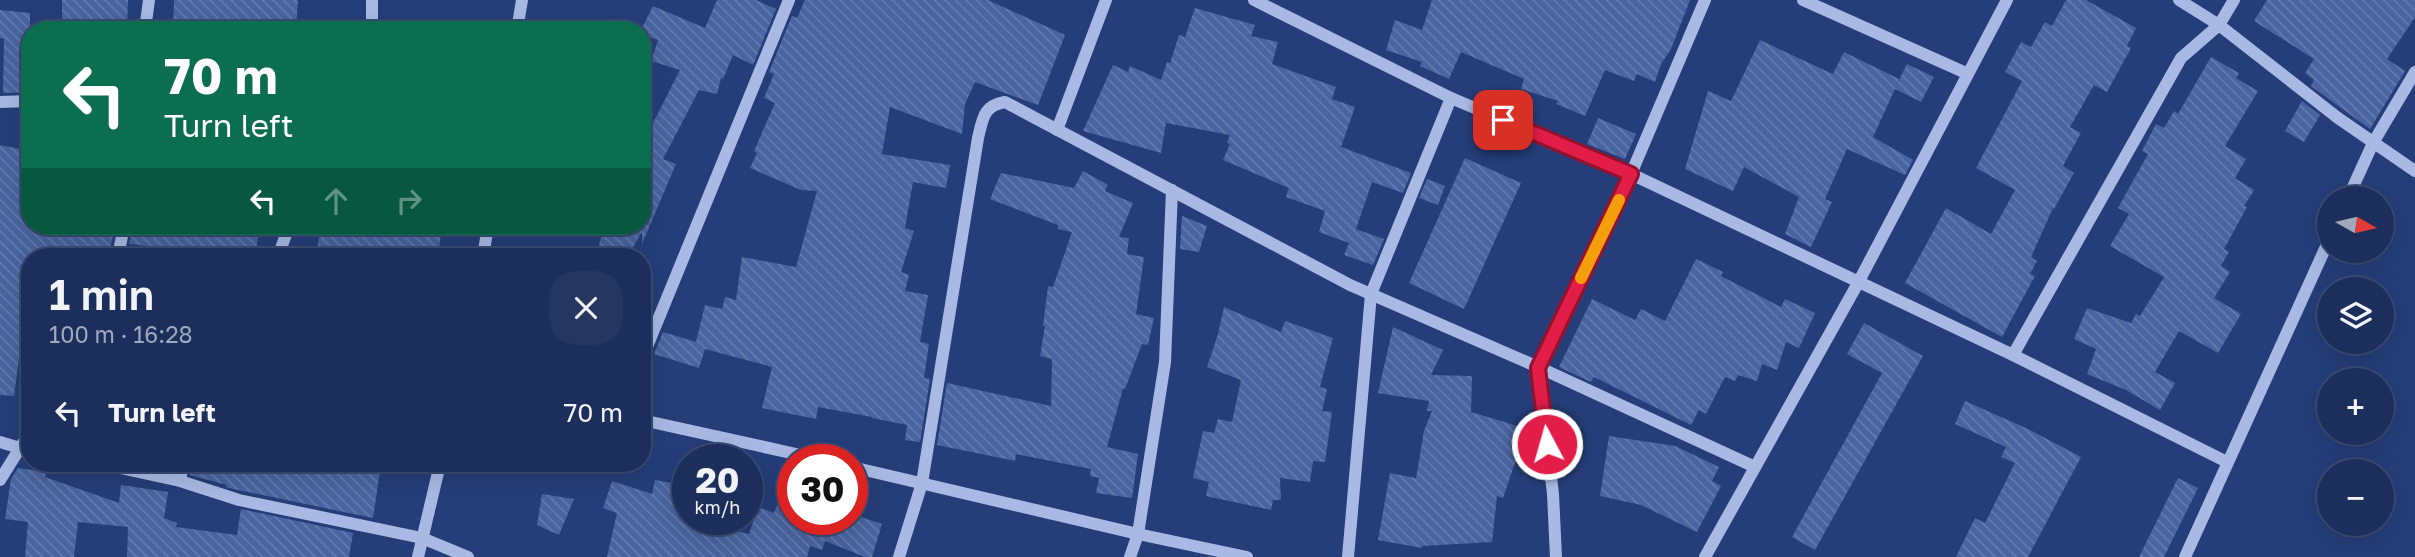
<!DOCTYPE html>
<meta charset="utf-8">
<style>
body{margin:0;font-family:"Golos Text",sans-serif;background:#253661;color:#f1f3f6;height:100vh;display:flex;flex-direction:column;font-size:26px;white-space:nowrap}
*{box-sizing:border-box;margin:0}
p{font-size:23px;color:#a0a8bb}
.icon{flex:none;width:38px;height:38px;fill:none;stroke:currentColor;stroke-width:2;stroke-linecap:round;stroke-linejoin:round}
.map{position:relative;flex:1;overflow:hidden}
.details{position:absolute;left:21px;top:248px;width:630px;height:224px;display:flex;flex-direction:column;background:#1c2e5b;border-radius:28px;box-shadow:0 7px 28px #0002,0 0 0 2px #3a4a71}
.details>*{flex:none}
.guide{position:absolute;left:21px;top:21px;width:630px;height:214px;border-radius:28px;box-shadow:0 7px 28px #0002,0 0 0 2px #3a4a71;background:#0b6e4f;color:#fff;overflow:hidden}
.needle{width:46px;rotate:98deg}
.buttons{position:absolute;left:2317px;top:186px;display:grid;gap:14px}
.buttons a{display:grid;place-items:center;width:77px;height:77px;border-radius:50%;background:#1c2e5b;box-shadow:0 7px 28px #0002,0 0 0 2px #3a4a71;font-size:35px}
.speed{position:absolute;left:672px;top:444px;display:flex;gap:14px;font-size:35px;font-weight:700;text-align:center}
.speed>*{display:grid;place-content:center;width:91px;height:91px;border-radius:50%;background:#1c2e5b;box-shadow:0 7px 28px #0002,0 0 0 2px #3a4a71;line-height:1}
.speed small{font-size:18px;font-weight:400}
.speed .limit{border:10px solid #d22;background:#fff;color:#111}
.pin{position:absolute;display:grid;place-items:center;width:60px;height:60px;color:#fff;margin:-30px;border-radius:14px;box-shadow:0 4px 10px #0006}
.me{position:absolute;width:77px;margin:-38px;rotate:354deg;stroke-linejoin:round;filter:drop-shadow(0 0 5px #0008)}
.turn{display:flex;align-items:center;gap:24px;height:147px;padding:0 28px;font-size:32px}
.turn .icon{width:91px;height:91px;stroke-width:2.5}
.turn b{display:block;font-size:49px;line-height:60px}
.lanes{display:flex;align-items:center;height:66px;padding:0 28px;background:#0003;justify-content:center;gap:35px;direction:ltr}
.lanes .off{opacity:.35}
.round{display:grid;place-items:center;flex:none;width:74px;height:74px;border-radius:28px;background:#253661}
.overview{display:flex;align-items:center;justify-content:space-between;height:119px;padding:0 28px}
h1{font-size:42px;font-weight:600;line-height:52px}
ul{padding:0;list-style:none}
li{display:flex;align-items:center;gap:21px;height:91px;padding:0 28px}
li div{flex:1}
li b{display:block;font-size:26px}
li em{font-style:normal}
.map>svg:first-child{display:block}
</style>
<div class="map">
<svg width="2415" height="557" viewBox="0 0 2415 557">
<defs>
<pattern id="building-back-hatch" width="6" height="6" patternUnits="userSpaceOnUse" patternTransform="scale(1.75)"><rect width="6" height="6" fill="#4964a0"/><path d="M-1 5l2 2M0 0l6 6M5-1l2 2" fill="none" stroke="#647bae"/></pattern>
</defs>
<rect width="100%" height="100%" fill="#253e79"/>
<g fill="url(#building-back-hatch)">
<polygon points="62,0 128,0 127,30 62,30"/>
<polygon points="174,0 298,0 296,30 173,30"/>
<polygon points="717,0 756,0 776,9 753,65 733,55 723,79 721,78 717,94 699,90 663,159 676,164 642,244 642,232 627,257 596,257 604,226 642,226 642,121 652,125 680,70 651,61 658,40 642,35 641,30 653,6 705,28"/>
<polygon points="805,0 988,0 1065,35 1038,105 975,82 965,104 962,134 890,107 882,154 950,165 946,188 913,182 905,228 914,231 901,272 909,275 905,291 928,295 920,342 929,344 924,378 930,379 920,442 905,440 907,425 872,418 872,417 818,407 816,419 762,408 772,367 705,349 699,368 654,354 663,332 696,342 705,305 722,309 725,297 736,300 742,257 796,267 817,191 801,190 750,168 757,153 754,151 775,103 764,98 774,74 769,72 792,16 797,18"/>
<polygon points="1432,0 1690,0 1671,49 1661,64 1655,82 1637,74 1634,81 1605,70 1585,116 1556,104 1558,101 1521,89 1524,79 1461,52 1449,79 1420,66 1422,62 1386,50 1395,20 1422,30"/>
<polygon points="2066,0 2086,0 2136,28 2127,46 2131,48 2107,92 2094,85 2070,127 2081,133 2063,166 2074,173 2054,209 2053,208 2031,257 2037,261 2030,274 2035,276 2002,337 1905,283 1946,208 1991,234 2015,190 1976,168 2022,81 2005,72 2021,42 2031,47 2045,22 2052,26"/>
<polygon points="2267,0 2415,0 2415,17 2387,59 2405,71 2370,129 2311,86 2314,80 2305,73 2314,59 2254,21"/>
<polygon points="1195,8 1255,25 1251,36 1278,42 1272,64 1336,87 1332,99 1355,107 1341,147 1411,173 1403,193 1372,182 1356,229 1384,239 1373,265 1344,255 1349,243 1319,232 1325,211 1286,197 1289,188 1223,160 1230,144 1227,143 1230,135 1166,123 1161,153 1083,131 1113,65 1128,72 1130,66 1161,80 1167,62 1170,63 1179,35 1185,37"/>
<polygon points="0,10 30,13 30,92 3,93 4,39 0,38"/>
<polygon points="1760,40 1833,74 1844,52 1899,79 1896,86 1907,64 1934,77 1921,102 1895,89 1873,137 1913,160 1905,175 1847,149 1825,199 1832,202 1811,247 1785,234 1799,197 1744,167 1733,191 1685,169 1708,91 1731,101"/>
<polygon points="2211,57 2239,73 2236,78 2258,91 2225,146 2246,159 2235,178 2254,190 2244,206 2247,207 2224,249 2229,252 2221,266 2230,272 2214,298 2241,314 2218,353 2179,331 2155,372 2175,383 2160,410 2126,390 2087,374 2096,349 2074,339 2087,308 2131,323 2136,314 2140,316 2164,277 2110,246 2129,214 2118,208 2148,154 2142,151 2156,124 2164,128 2174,111 2178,114"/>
<polygon points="2302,101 2320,115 2304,142 2285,131"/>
<polygon points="1598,118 1636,134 1625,159 1587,144"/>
<polygon points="0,145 30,151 30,226 115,226 110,250 113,257 30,257 30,352 20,351 14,396 0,395"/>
<polygon points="1465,158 1521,183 1464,309 1409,283"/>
<polygon points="1083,171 1108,185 1105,191 1133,203 1119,237 1129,238 1127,254 1144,257 1136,314 1154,318 1148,345 1142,344 1125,389 1123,388 1107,447 1138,454 1132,498 1096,493 1099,478 1090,476 1091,469 1016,454 1015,461 937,445 947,383 1051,406 1052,359 1040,356 1045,326 1043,326 1048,286 1053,287 1072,232 1058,229 1058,225 990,199 1001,173 1074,188"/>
<polygon points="1427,179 1445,186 1438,205 1419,198"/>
<polygon points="1182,216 1207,226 1199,252 1180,249"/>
<polygon points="133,226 260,226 255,257 173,257 170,251 166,248 129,244"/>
<polygon points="358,226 410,226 410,229 441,233 438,257 316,257 320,230 357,235"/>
<polygon points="1696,259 1723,272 1721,276 1781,307 1785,299 1815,313 1799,348 1786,342 1777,370 1762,364 1757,381 1738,375 1735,381 1725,377 1706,414 1699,410 1691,425 1594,377 1591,382 1559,367 1592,299 1635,320 1641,309 1665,321"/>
<polygon points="1224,307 1281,332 1285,321 1333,338 1320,387 1327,389 1322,411 1332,412 1325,462 1313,461 1310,482 1280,478 1281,500 1273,500 1271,510 1206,496 1209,482 1193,478 1203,431 1214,433 1218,419 1232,422 1241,380 1207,367 1218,334"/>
<polygon points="1864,323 1923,356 1815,550 1792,537 1882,373 1847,354"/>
<polygon points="1393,327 1443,350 1431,375 1472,376 1471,412 1521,427 1515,444 1517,444 1513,459 1516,460 1503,498 1497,496 1492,542 1422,546 1422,548 1378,540 1390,473 1416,478 1424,431 1432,411 1427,411 1429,401 1378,393"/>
<polygon points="1965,401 2028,429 2081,457 2028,557 1956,557 1975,518 1985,523 2015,463 2001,457 2006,447 1955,424"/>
<polygon points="1609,436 1675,446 1719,467 1712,481 1721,486 1697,532 1641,505 1600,496"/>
<polygon points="192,464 381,464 373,518 233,489 226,487 227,485 190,475"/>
<polygon points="18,468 46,472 45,477 119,503 121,485 168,492 164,518 177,523 176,527 237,535 241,509 353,533 349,557 127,557 128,527 78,522 74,557 25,557 28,522 5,519 11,479"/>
<polygon points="2178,478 2198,488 2164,557 2139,557"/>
<polygon points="655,480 688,486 688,520 749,534 758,507 774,513 777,505 793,511 793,520 852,520 852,514 882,524 872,557 865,557 825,541 822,550 810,546 807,557 607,557 617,513 603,508 612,481 652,494"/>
<polygon points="542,494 574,499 559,535 537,525"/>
</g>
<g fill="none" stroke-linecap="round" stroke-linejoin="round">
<g stroke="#a8bae3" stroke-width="12">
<polyline points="1254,0 1451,98 1631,174 2013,355 2227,462"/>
<polyline points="1803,0 1966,73"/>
<polyline points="2179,0 2219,25 2338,118 2415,171"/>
<polyline points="145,30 149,0"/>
<polyline points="372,30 372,0"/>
<polyline points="517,30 522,0"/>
<polyline points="0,102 30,101"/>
<polyline points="1057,130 1106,0"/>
<polyline points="2348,198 2373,143 2415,72"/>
<polyline points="124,226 119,251 164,257"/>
<polyline points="278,257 289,226"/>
<polyline points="483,257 488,226"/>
<polyline points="2013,355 2181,58 2219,25 2234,0"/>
<polyline points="642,359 789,0"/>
<polyline points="642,420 823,460"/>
<polyline points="0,442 30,451"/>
<polyline points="102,464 180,481 239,500 422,538 468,557"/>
<polyline points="852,467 1138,534 1247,557"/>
<polyline points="0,480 30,432"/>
<polyline points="180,481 183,464"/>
<polyline points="418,557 440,464"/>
<path d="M899,557L922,483L978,138C983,118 983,106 1005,102L1350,285L1538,367L1755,467"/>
<polyline points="1130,557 1138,534 1165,362 1172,190"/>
<polyline points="1348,557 1371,294 1451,98"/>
<polyline points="1556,557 1553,494 1538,367 1631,174 1705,0"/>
<polyline points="1705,557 1858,283 2007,0"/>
<polyline points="2185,557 2329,240"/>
</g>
</g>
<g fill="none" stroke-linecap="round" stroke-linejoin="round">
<defs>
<polyline id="route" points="1503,120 1631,174 1538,368 1547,444"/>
</defs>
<use href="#route" stroke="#92132f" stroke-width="18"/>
<use href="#route" stroke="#e11d48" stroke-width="12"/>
<polyline stroke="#f59e0b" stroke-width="12" points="1581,278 1619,200"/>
</g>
</svg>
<div class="buttons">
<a><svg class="needle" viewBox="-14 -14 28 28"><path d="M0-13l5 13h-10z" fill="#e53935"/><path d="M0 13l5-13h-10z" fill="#a0a8bb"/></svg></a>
<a><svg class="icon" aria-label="layers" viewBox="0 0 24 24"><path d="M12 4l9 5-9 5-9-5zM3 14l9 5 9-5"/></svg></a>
<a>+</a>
<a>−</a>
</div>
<div class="speed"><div>20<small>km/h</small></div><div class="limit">30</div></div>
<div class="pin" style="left:1503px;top:120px;background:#d93025"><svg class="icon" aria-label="arrive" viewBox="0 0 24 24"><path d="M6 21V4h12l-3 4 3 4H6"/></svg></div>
<svg class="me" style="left:1547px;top:444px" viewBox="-20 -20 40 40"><circle r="17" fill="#e11d48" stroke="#fff" stroke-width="3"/><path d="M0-11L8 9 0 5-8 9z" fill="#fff"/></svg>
<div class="guide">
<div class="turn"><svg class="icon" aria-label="left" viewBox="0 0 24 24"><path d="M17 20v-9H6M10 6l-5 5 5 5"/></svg><div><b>70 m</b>Turn left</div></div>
<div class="lanes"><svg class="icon" aria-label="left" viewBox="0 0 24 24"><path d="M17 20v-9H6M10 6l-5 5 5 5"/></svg><svg class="icon off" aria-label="ahead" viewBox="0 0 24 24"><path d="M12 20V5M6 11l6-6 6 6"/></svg><svg class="icon off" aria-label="right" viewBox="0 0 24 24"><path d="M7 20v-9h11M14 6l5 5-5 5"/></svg></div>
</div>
<section class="details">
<div class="overview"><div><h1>1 min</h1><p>100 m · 16:28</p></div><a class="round"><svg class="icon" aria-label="close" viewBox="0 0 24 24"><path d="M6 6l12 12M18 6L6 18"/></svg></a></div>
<ul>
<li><svg class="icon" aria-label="left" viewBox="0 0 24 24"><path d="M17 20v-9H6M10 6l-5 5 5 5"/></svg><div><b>Turn left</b></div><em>70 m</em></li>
</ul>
</section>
</div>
